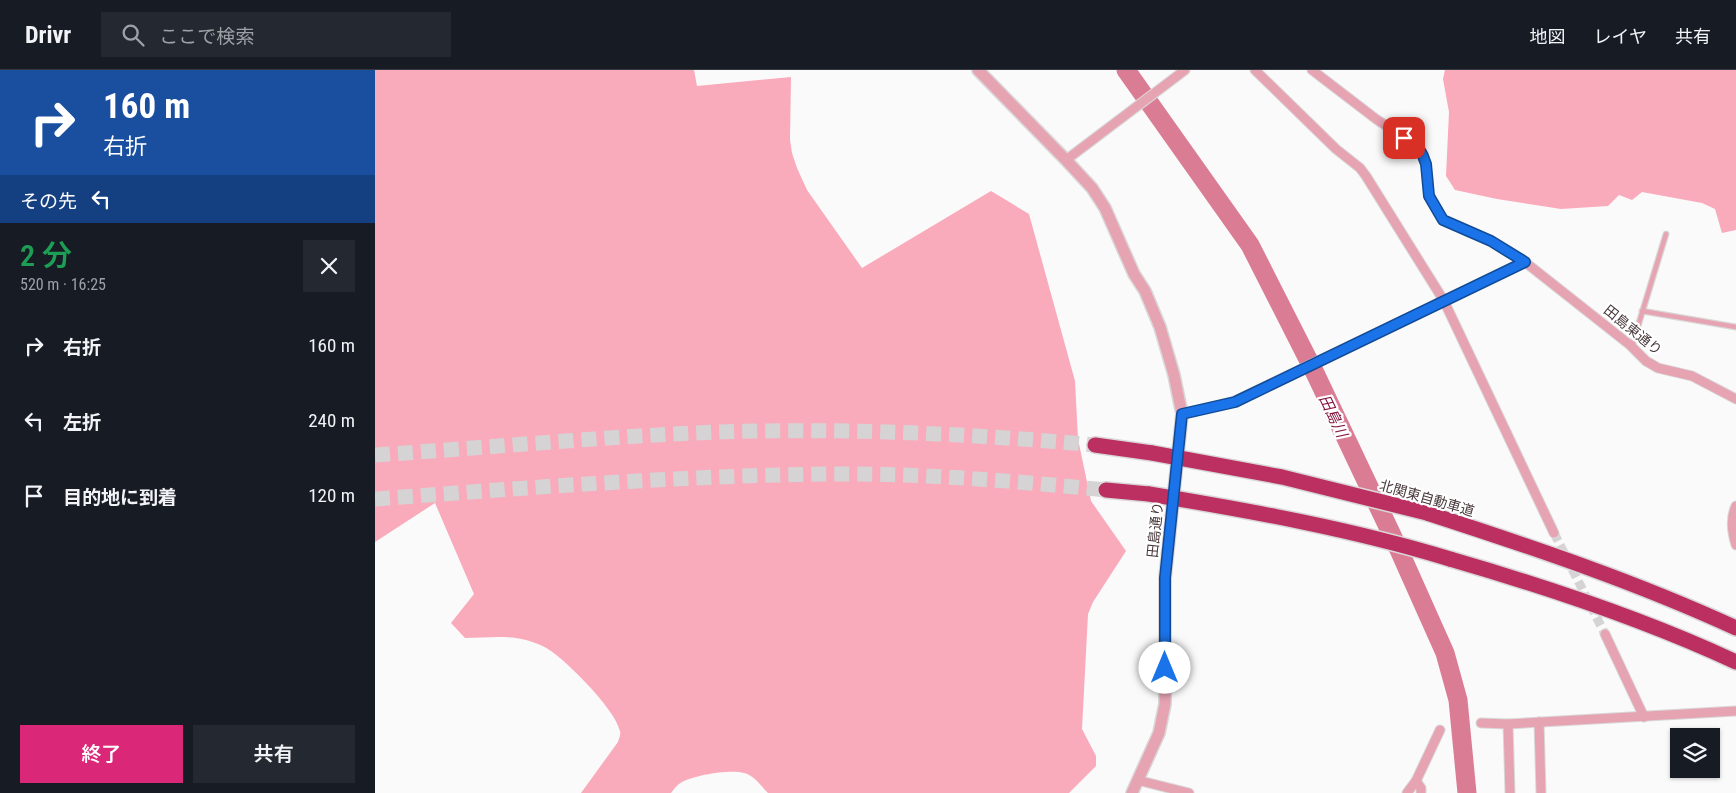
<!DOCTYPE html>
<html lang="ja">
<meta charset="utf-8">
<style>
body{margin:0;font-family:"Roboto Condensed","Noto Sans JP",sans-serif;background:#242831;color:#f1f3f6;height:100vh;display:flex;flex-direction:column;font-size:19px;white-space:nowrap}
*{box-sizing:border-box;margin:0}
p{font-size:16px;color:#9ea1a6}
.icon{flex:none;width:28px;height:28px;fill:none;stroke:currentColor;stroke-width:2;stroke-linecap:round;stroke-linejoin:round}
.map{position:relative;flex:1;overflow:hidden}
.panel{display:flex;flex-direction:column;background:#171b24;width:375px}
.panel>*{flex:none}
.banner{background:#1a4fa0;color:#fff;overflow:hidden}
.tools{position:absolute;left:1295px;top:658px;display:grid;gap:10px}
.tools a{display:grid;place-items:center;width:50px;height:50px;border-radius:0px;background:#171b24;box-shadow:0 1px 4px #0004;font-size:25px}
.pin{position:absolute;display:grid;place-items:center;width:42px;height:42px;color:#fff;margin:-21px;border-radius:10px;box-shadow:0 2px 8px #0006}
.me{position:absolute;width:55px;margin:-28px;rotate:0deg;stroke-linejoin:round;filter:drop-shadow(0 0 4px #0008)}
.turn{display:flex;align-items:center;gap:18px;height:105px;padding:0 20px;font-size:22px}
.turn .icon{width:65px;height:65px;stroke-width:2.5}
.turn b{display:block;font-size:35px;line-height:42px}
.then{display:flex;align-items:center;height:48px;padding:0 20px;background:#0003;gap:10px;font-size:19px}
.round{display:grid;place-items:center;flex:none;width:52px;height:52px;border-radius:0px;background:#242831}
.head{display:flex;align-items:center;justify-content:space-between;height:85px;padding:0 20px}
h1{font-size:30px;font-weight:600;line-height:38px;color:#1e9e55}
.action{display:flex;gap:10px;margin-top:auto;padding:10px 20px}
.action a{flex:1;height:58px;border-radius:0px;background:#db2777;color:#fff;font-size:20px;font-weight:600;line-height:58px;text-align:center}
.action a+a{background:#242831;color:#f1f3f6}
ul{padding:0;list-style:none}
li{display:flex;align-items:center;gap:15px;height:75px;padding:0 20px}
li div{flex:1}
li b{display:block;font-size:19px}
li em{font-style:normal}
header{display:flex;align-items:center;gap:30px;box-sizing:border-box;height:70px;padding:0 25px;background:#171b24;border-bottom:1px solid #363941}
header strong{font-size:24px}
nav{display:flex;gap:28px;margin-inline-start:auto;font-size:18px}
.search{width:350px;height:45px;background:#242831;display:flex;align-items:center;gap:12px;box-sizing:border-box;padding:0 18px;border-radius:0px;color:#9ea1a6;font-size:19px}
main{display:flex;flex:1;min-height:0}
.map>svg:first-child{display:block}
</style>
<header>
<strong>Drivr</strong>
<div class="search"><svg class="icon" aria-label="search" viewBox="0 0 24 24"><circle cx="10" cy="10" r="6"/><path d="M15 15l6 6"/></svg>ここで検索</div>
<nav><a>地図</a><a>レイヤ</a><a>共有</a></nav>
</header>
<main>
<section class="panel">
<div class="banner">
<div class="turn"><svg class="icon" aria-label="right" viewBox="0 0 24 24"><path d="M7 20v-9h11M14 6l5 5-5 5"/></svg><div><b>160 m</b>右折</div></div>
<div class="then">その先<svg class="icon" aria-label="left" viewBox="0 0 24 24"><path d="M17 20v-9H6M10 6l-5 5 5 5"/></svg></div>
</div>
<div class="head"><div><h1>2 分</h1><p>520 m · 16:25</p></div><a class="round"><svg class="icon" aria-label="close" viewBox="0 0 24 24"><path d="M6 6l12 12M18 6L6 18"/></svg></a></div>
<ul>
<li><svg class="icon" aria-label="right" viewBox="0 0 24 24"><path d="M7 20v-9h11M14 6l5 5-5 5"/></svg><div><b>右折</b></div><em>160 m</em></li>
<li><svg class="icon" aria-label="left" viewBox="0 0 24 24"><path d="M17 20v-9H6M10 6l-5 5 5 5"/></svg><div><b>左折</b></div><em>240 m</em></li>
<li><svg class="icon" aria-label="arrive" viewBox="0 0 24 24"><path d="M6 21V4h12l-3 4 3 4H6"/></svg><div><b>目的地に到着</b></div><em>120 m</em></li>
</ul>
<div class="action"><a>終了</a><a>共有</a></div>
</section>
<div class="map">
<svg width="1361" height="723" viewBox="0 0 1361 723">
<rect width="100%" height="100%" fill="#fafafa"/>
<g fill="#f9aabb">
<path d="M0,0H319L322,16L416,7L415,70L417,83L422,98L432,120L487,198L616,121L654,144L700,311L703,369L716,431L751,481L718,532L713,544L707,659L721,686V696L694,723H393C386,716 379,705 369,703C355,699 320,705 307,712C303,714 299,719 296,723H206L243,672C244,668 246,665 245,661C241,640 191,590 173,579C167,575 158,572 151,570C132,565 110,568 90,568L76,553L99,524L60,433L0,472Z"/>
<polygon points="1070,0 1361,0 1361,160 1347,163 1340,139 1327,133 1267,122 1257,130 1244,125 1233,136 1186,139 1122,129 1080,120 1071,106 1074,42 1068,9"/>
</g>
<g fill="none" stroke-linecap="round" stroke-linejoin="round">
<polyline stroke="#da7c94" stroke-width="19" points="751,0 875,175 940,303 1024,480 1070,583 1083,630 1092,723"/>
<polyline stroke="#d6d3d4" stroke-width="9" stroke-dasharray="9 4.5" stroke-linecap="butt" points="1179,463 1230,564"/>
<g stroke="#d6d3d4" stroke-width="15" stroke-dasharray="15 8" stroke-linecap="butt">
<path d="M0,385C107,378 214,368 320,363C453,357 588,363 720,375"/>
<path d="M0,429C150,418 301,406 452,404C545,403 638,411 731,420"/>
</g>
<defs>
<g id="service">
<polyline points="1267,241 1361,257"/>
<polyline points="1257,276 1291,164"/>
</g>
<g id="minor">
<polyline points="880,0 961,79 985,98 991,106 1069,231 1179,463"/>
<polyline points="937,0 1001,49 1043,77 1051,94 1054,126 1068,150 1116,171 1150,192 1255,275 1271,291 1283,298 1317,306 1361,329"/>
<polyline points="691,90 810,0"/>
<polyline points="807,344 860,331 1150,192"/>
<path d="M1361,436C1355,448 1357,462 1361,475"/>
<polyline points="1230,564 1269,647"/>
<polyline points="1164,652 1166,723"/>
<polyline points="1106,653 1133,654 1361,641"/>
<polyline points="1133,654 1135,723"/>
<polyline points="762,710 814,723"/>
<polyline points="1041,711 1046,718 1046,723"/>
<polyline points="1032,723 1041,711 1065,660"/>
</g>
<polyline id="tertiary" points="603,0 691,90 717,118 730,138 759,204 770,221 785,257 799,305 807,344 790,508 790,634 784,663 757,723"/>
<g id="motorway">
<polyline points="720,375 777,383"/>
<polyline points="731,420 774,424"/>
<path d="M1052,443C1157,477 1261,512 1361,558"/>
<path d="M1075,489C1172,517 1269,549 1361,592"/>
</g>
</defs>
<use href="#service" stroke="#dad7d8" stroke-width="7"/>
<use href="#minor" stroke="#dad7d8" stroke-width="11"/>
<use href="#tertiary" stroke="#dad7d8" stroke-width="14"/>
<use href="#motorway" stroke="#dad7d8" stroke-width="18"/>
<use href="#service" stroke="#e6a3b2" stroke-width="4.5"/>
<use href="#minor" stroke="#e6a3b2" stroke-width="9"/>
<use href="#tertiary" stroke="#e6a3b2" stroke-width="11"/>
<use href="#motorway" stroke="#bc3061" stroke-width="15"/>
<defs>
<g id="motorway-bridge">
<polyline points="777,383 907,407 1052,443"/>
<path d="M774,424C876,441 977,459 1075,489"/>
</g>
</defs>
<use href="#motorway-bridge" stroke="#dad7d8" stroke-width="18" stroke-linecap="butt"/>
<use href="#motorway-bridge" stroke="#bc3061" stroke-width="15"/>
</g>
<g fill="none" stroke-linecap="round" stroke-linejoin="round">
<defs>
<polyline id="route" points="790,598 790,508 807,344 860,332 1150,192 1116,171 1068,150 1054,126 1051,94 1048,86 1043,77 1029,68"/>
</defs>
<use href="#route" stroke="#114b97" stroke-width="12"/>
<use href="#route" stroke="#1a73e8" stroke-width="9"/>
</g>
<g text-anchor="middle" stroke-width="4.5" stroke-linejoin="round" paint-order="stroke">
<g font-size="14" fill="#47383b" stroke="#fff">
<text transform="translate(1258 260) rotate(39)" y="5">田島東通り</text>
<text transform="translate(1052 428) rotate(16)" y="5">北関東自動車道</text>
<text transform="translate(780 460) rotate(-84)" y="5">田島通り</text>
</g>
<g font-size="15" font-style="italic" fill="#84113e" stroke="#fff">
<text transform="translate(958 346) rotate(64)" y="5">田島川</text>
</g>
</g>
</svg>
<div class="tools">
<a><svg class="icon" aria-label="layers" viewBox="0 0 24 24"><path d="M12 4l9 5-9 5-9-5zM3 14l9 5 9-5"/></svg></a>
</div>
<div class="pin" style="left:1029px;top:68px;background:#d93025"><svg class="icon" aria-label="arrive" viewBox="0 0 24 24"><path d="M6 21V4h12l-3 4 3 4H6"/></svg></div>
<svg class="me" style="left:790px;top:598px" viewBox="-20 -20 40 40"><circle r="19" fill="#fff"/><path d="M0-13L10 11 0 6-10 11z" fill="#1a73e8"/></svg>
</div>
</main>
